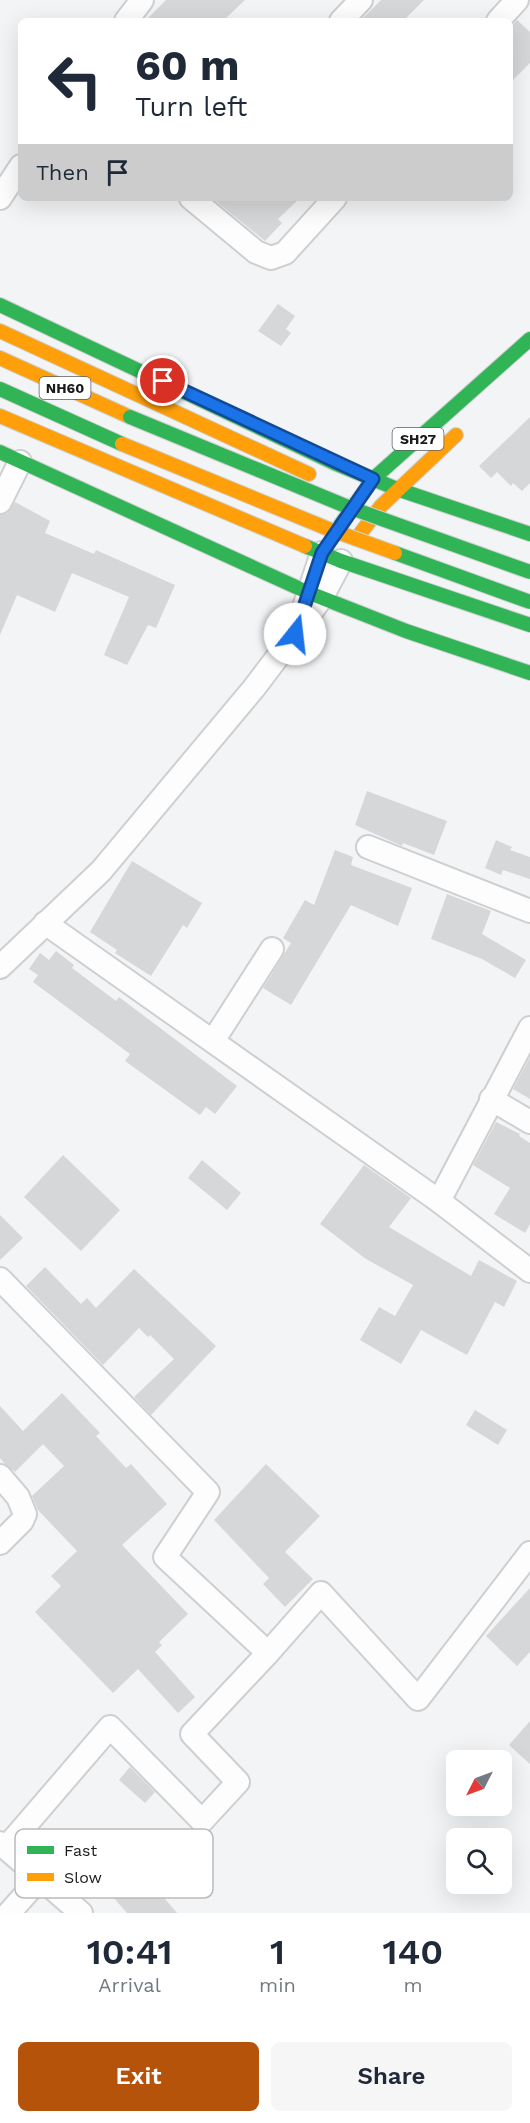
<!DOCTYPE html>
<style>
body{margin:0;font-family:"Work Sans",sans-serif;background:#f6f6f7;color:#1f2937;height:100vh;display:flex;flex-direction:column;font-size:22px;white-space:nowrap}
*{box-sizing:border-box;margin:0}
p{font-size:20px;color:#747a83}
.icon{flex:none;width:33px;height:33px;fill:none;stroke:currentColor;stroke-width:2;stroke-linecap:round;stroke-linejoin:round}
.map{position:relative;height:1913px;overflow:hidden}
.side{display:flex;flex-direction:column;background:#fff;flex:1}
.side>*{flex:none}
.banner{position:absolute;left:18px;top:18px;width:495px;height:183px;border-radius:9px;box-shadow:0 6px 24px #0002;background:#fff;color:#1f2937;overflow:hidden}
.needle{width:39px;rotate:228deg}
.fabs{position:absolute;left:446px;top:1750px;display:grid;gap:12px}
.fabs a{display:grid;place-items:center;width:66px;height:66px;border-radius:9px;background:#fff;box-shadow:0 6px 24px #0002;font-size:30px}
.pin{position:absolute;display:grid;place-items:center;width:51px;height:51px;color:#fff;margin:-26px;border:3px solid #fff;border-radius:50%;box-shadow:0 2px 6px #0007}
.me{position:absolute;width:66px;margin:-33px;rotate:16deg;stroke-linejoin:round;filter:drop-shadow(0 0 4px #0008)}
.turn{display:flex;align-items:center;gap:21px;height:126px;padding:0 18px;font-size:27px}
.turn .icon{width:78px;height:78px;stroke-width:2.5}
.turn b{display:block;font-size:42px;line-height:51px}
.then{display:flex;align-items:center;height:57px;padding:0 18px;background:#0003;gap:12px;font-size:22px}
.eta{display:flex;justify-content:space-evenly;align-items:center;height:102px;text-align:center}
.eta b{font-size:36px;font-weight:600;line-height:42px}
.cta{display:flex;gap:12px;margin-top:auto;padding:12px 18px}
.cta a{flex:1;height:69px;border-radius:9px;background:#b45309;color:#fff;font-size:24px;font-weight:600;line-height:69px;text-align:center}
.cta a+a{background:#f6f6f7;color:#1f2937}
.map>svg:first-child{display:block}
</style>
<div class="map">
<svg width="530" height="1913" viewBox="0 0 530 1913">
<rect width="100%" height="100%" fill="#f2f4f6"/>
<g fill="#d6d7d9">
<polygon points="166,0 245,0 223,21 145,21"/>
<polygon points="381,0 424,0 403,21 360,21"/>
<polygon points="517,20 530,32 530,63 510,83 510,28"/>
<polygon points="212,198 300,198 278,219 282,223 265,241"/>
<polygon points="278,304 295,316 286,329 291,333 281,346 258,331"/>
<polygon points="530,417 530,483 522,491 513,483 511,486 497,472 491,478 479,466"/>
<polygon points="15,502 50,521 45,533 94,554 96,550 175,585 156,628 148,625 127,665 104,655 129,597 72,573 55,612 17,595 0,635 0,515 8,513"/>
<polygon points="367,791 447,821 434,855 403,843 402,846 355,825"/>
<polygon points="496,840 512,847 510,850 530,857 530,879 503,870 501,875 485,868"/>
<polygon points="335,850 353,857 351,865 412,888 398,926 351,905 291,1005 263,988 291,943 283,938 305,900 314,905"/>
<polygon points="132,861 202,903 187,928 183,925 151,976 115,953 117,950 90,932"/>
<polygon points="447,894 491,911 482,934 526,960 515,978 482,959 431,939"/>
<polygon points="56,951 74,965 72,968 116,1001 119,997 237,1086 215,1114 206,1107 200,1115 125,1061 130,1054 33,982 38,975 29,969 40,953 49,960"/>
<polygon points="530,1057 530,1099 513,1089"/>
<polygon points="496,1122 520,1134 519,1136 530,1143 530,1224 525,1233 494,1214 510,1188 473,1165"/>
<polygon points="63,1155 120,1210 81,1251 24,1197"/>
<polygon points="202,1160 241,1193 227,1210 188,1178"/>
<polygon points="364,1165 411,1198 389,1227 471,1276 479,1260 517,1281 504,1307 495,1302 467,1355 421,1330 401,1364 360,1340 379,1307 395,1316 413,1285 366,1259 320,1224"/>
<polygon points="0,1215 23,1238 0,1260"/>
<polygon points="45,1267 81,1304 87,1298 96,1308 134,1269 216,1346 151,1415 134,1397 174,1359 150,1335 148,1337 139,1328 103,1365 26,1286"/>
<polygon points="62,1393 100,1433 96,1436 126,1468 131,1464 167,1504 122,1545 188,1614 159,1642 162,1645 155,1652 195,1697 178,1713 138,1669 113,1693 35,1612 61,1586 51,1576 77,1551 38,1510 32,1496 64,1466 43,1444 15,1472 5,1464 0,1458 0,1406 23,1431"/>
<polygon points="475,1410 507,1430 498,1445 466,1425"/>
<polygon points="266,1464 320,1516 285,1552 313,1579 285,1607 263,1584 269,1578 214,1520"/>
<polygon points="530,1588 530,1652 517,1666 486,1636"/>
<polygon points="530,1721 530,1764 509,1745"/>
<polygon points="130,1767 155,1792 145,1803 119,1780"/>
<polygon points="142,1870 167,1897 165,1899 177,1913 127,1913 113,1897"/>
</g>
<g fill="none" stroke-linecap="round" stroke-linejoin="round">
<defs>
<g id="street">
<polyline points="126,21 142,0"/>
<polyline points="341,21 361,0"/>
<polyline points="498,21 517,0"/>
<polyline points="0,198 21,166"/>
<polyline points="191,198 256,252 271,258 285,253 335,198"/>
<polyline points="0,502 20,462"/>
<polyline points="322,553 295,634 322,597 341,561"/>
<polyline points="368,847 530,911"/>
<polyline points="45,923 439,1201 530,1271"/>
<polyline points="0,967 101,871 254,688 295,634"/>
<polyline points="213,1041 272,949"/>
<polyline points="491,1099 530,1122"/>
<polyline points="439,1201 530,1028"/>
<polyline points="0,1279 208,1492 165,1557 268,1653 192,1734 238,1782 202,1821 110,1727 6,1848"/>
<polyline points="0,1476 18,1497 25,1514 22,1521 0,1543"/>
<polyline points="268,1653 321,1593 418,1699 530,1553"/>
<polyline points="0,1843 81,1913"/>
<polyline points="9,1913 41,1877"/>
</g>
<g id="fast">
<polyline points="0,305 334,463 397,489 530,534"/>
<polyline points="0,389 122,444"/>
<polyline points="0,452 307,592 406,631 530,673"/>
<polyline points="336,531 373,479 530,339"/>
<polyline points="305,546 341,561 530,625"/>
</g>
<g id="slow">
<polyline points="0,331 309,474"/>
<polyline points="0,358 130,417"/>
<polyline points="0,416 305,546"/>
<polyline points="357,538 381,506 456,435"/>
</g>
</defs>
<use href="#street" stroke="#cdcfd0" stroke-width="26"/>
<use href="#fast" stroke="#cdcfd0" stroke-width="16"/>
<use href="#slow" stroke="#cdcfd0" stroke-width="16"/>
<use href="#street" stroke="#fdfdfe" stroke-width="22"/>
<use href="#fast" stroke="#30b455" stroke-width="14"/>
<use href="#slow" stroke="#ff9f0a" stroke-width="14"/>
<defs>
<g id="fast-bridge">
<polyline points="130,417 348,507 530,572"/>
<polyline points="395,553 530,602"/>
</g>
<polyline id="slow-bridge" points="122,444 326,528 395,553"/>
</defs>
<use href="#fast-bridge" stroke="#d0d2d3" stroke-width="16" stroke-linecap="butt"/>
<use href="#slow-bridge" stroke="#d0d2d3" stroke-width="16" stroke-linecap="butt"/>
<use href="#fast-bridge" stroke="#30b455" stroke-width="14"/>
<use href="#slow-bridge" stroke="#ff9f0a" stroke-width="14"/>
</g>
<g fill="none" stroke-linecap="round" stroke-linejoin="round">
<defs>
<polyline id="route" points="163,381 373,479 322,553 295,634"/>
</defs>
<use href="#route" stroke="#114b97" stroke-width="15"/>
<use href="#route" stroke="#1a73e8" stroke-width="10"/>
</g>
<g text-anchor="middle" stroke-width="4.5" stroke-linejoin="round" paint-order="stroke">
<g fill="#fff" stroke="#5d5f5f" stroke-width="1.5">
<rect x="39.5" y="377" width="51" height="22" rx="4.5"/>
<rect x="392.5" y="428" width="51" height="22" rx="4.5"/>
</g>
<g font-size="14" font-weight="bold" fill="#181a1b">
<text x="65" y="393">NH60</text>
<text x="418" y="444">SH27</text>
</g>
</g>
<rect x="15" y="1829" width="198" height="69" rx="9" fill="#fff" stroke="#bababb" stroke-width="1.5"/>
<rect x="27" y="1846" width="27" height="8" fill="#30b455"/>
<rect x="27" y="1873" width="27" height="8" fill="#ff9f0a"/>
<g font-size="16" fill="#181a1b">
<text x="64" y="1856">Fast</text>
<text x="64" y="1883">Slow</text>
</g>
</svg>
<div class="fabs">
<a><svg class="needle" viewBox="-14 -14 28 28"><path d="M0-13l5 13h-10z" fill="#e53935"/><path d="M0 13l5-13h-10z" fill="#747a83"/></svg></a>
<a><svg class="icon" aria-label="search" viewBox="0 0 24 24"><circle cx="10" cy="10" r="6"/><path d="M15 15l6 6"/></svg></a>
</div>
<div class="pin" style="left:163px;top:381px;background:#d93025"><svg class="icon" aria-label="arrive" viewBox="0 0 24 24"><path d="M6 21V4h12l-3 4 3 4H6"/></svg></div>
<svg class="me" style="left:295px;top:634px" viewBox="-20 -20 40 40"><circle r="19" fill="#fff"/><path d="M0-13L10 11 0 6-10 11z" fill="#1a73e8"/></svg>
<div class="banner">
<div class="turn"><svg class="icon" aria-label="left" viewBox="0 0 24 24"><path d="M17 20v-9H6M10 6l-5 5 5 5"/></svg><div><b>60 m</b>Turn left</div></div>
<div class="then">Then<svg class="icon" aria-label="arrive" viewBox="0 0 24 24"><path d="M6 21V4h12l-3 4 3 4H6"/></svg></div>
</div>
</div>
<section class="side">
<div class="eta">
<div><b>10:41</b><p>Arrival</p></div>
<div><b>1</b><p>min</p></div>
<div><b>140</b><p>m</p></div>
</div>
<div class="cta"><a>Exit</a><a>Share</a></div>
</section>
